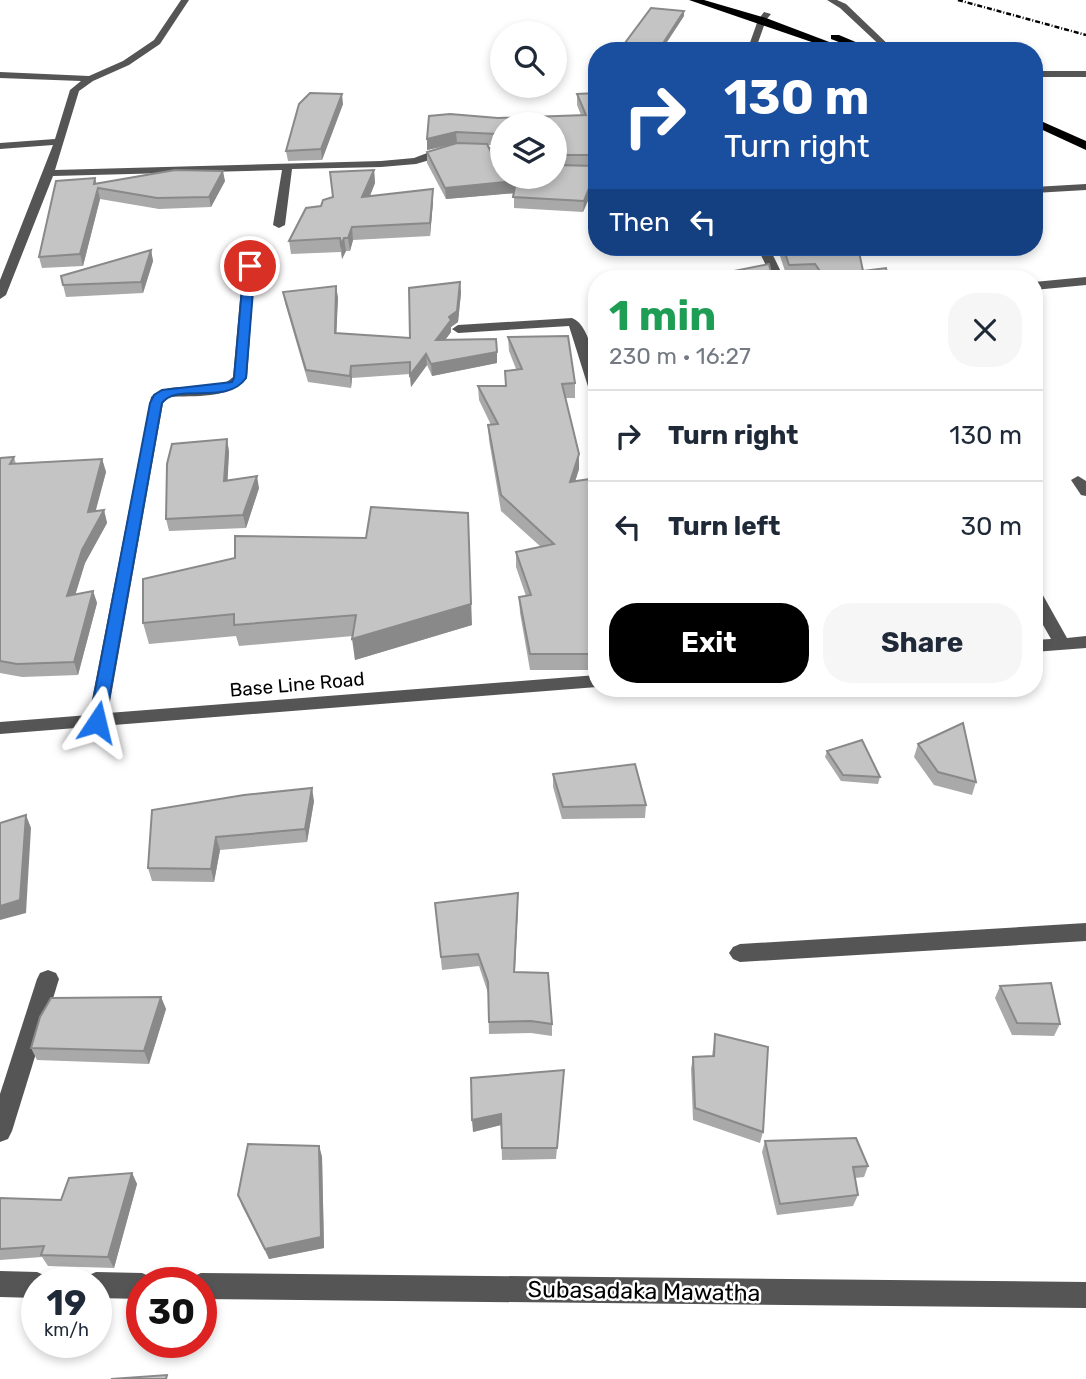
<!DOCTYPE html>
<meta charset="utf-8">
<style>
body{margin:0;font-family:Rubik,sans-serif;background:#f6f6f7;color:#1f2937;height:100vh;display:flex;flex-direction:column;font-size:26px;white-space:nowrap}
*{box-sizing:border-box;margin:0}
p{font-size:23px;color:#747a83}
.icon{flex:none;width:38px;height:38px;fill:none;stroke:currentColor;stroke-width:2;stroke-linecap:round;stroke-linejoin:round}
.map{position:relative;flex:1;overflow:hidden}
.details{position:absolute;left:588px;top:270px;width:455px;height:427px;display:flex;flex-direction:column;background:#fff;border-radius:28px;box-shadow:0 4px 10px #0003}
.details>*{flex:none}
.banner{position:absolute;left:588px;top:42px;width:455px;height:214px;border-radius:28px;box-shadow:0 4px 10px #0003;background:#1a4fa0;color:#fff;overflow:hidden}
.tools{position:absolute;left:490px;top:21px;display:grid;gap:14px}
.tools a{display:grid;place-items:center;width:77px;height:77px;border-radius:50%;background:#fff;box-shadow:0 4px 10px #0003;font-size:35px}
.speed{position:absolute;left:21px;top:1267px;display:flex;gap:14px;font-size:35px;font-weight:700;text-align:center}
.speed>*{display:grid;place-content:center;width:91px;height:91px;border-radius:50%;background:#fff;box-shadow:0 4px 10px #0003;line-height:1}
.speed small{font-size:18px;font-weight:400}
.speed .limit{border:10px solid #d22;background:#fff;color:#111}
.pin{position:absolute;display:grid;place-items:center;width:60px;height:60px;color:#fff;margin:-30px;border:4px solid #fff;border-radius:50%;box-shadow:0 2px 7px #0007}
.me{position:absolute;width:77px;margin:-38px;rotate:10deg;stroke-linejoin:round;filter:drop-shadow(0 0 5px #0008)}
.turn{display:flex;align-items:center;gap:24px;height:147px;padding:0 21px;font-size:32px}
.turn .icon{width:91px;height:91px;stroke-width:2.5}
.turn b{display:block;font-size:49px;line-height:60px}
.then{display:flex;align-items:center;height:66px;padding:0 21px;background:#0003;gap:14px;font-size:26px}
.round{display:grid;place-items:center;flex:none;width:74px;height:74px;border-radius:28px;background:#f6f6f7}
.overview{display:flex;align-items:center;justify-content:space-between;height:119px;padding:0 21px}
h1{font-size:42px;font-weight:700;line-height:52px;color:#1e9e55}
.button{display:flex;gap:14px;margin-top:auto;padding:14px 21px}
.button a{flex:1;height:80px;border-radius:28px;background:#000;color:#fff;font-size:28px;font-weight:700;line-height:80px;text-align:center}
.button a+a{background:#f6f6f7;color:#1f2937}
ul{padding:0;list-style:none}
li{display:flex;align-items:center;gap:21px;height:91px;padding:0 21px;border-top:2px solid #e0e1e3}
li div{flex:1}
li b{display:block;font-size:26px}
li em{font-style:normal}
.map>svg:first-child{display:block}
</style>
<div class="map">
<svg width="1086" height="1379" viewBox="0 0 1086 1379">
<rect width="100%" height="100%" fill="#fff"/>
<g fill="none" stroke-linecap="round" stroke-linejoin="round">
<g fill="#555" fill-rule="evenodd">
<polygon points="181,0 189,0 160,44 129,65 93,81 79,91 55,170 381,161 414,158 435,150 457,146 497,148 502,158 502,171 498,170 489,153 457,152 416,164 381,167 292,169 285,225 279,228 273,225 282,170 53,176 6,295 0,299 0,280 53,145 0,149 0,143 55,139 70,90 81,81 0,78 0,72 89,76 123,61 154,40"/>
<polygon points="827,0 837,0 846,4 895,51 886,51 840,8"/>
<polygon points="764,12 771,14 766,20 755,51 747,51 758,20"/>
<rect x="1034" y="71" width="52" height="6"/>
<polygon points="1086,184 1086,190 1034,193 1034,187"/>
<polygon points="757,247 769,247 784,278 772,278"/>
<path d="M249,263L255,266L247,378C228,400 195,395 169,397L163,403L108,713L597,675V687L0,734V722L89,715L151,397C173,376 211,399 233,377L243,266Z"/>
<polygon points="1086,277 1086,285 1034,290 1034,282"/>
<path d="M572,318C593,326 597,377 597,397L590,393L569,326L458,333L452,329L458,325Z"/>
<polygon points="1078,476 1086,481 1086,496 1081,495 1071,480"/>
<polygon points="1034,589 1040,590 1067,638 1086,636 1086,648 1034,652 1034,640 1051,639 1034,609"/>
<polygon points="1086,923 1086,941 740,962 733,959 729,953 733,947 740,944"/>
<polygon points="48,970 56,973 59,979 12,1131 8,1139 0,1142 0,1094 37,979 40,973"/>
<polygon points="0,1271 37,1272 46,1276 49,1283 37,1283 37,1298 0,1297"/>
<polygon points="96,1272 142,1273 151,1277 154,1283 142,1283 142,1299 96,1298 96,1283 84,1283 87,1276"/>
<polygon points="201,1273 1086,1282 1086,1308 201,1299 201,1283 189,1283 192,1277"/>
</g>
<g fill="#000" fill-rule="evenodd">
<polygon points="689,0 704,0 766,18 853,51 838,51"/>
<polygon points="831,35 839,35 877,51 862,51 831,39"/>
<polygon points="1034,118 1086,141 1086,150 1034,126"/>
</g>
<polyline stroke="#000" stroke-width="2.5" stroke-dasharray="5 2 1 2" stroke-linecap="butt" points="958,0 1086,35"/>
</g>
<g fill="#a9a9a9" fill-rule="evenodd">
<polygon points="684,16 661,51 622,51 622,47"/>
<path d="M597,93V180L583,212L514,208V193L446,199L427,163V152L456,144L427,150V139L498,118L581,115L577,105V94ZM502,124H555V177L495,160L487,145H497L502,154Z"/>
<polygon points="343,104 322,160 288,161 286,151"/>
<polygon points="374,170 375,183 370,196 433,189 433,202 430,236 353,240 350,251 346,251 342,259 341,252 291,254 289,241 321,206"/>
<polygon points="225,181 211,207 159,209 100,199 83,266 42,268 39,257 96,184"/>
<polygon points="777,247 858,247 863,271 888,278 814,278 813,276 787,277"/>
<polygon points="151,250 153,261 143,293 66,297 63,285"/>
<polygon points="460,282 461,293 458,322 451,327 451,332 445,340 497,363 432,376 427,365 411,387 410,374 352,378 351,388 308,382 285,303 283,292 338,297 336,333 410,338"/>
<polygon points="508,337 575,383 575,398 565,398 579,469 575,482 597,516 597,670 530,670 520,613 519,597 526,596 516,567 516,552 541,547 501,511 489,440 488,425 491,425 479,400 478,386 505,386 505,371 516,369 509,351"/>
<polygon points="227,439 229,452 227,481 259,488 246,528 169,531 166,519"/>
<polygon points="14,457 16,464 102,459 106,472 95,511 104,510 107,523 85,563 75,594 93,591 97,603 78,675 22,677 0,673 0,458"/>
<polygon points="143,579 472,625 355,660 353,636 239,646 236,636 149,644 143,623"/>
<polygon points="918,744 976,782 972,795 934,785 914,757"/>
<polygon points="827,751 880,777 878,784 841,781 825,757"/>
<polygon points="553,774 646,805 645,818 562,819 553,787"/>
<polygon points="314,801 307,842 220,850 214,882 152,881 148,868 152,810"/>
<polygon points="435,903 518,906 515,972 552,1024 552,1036 531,1033 489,1034 488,993 479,966 442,970"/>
<polygon points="1000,986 1060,1024 1054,1036 1012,1035 995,998"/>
<polygon points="161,997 166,1009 149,1064 37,1060 31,1048"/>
<polygon points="715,1034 763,1132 760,1143 693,1120 691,1069 693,1057 712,1056"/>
<polygon points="564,1070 556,1159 502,1160 501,1125 473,1132"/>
<polygon points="765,1141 868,1166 864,1177 855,1178 858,1195 853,1206 777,1215 762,1152"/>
<polygon points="319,1146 322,1157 324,1248 269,1259 242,1206 238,1195"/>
<polygon points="132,1173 137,1184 114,1268 48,1266 42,1257 0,1260 0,1198 61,1200"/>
</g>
<g fill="#898989">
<polygon points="684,11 684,16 661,51 658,51"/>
<polygon points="342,94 343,104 322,160 321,149"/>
<polygon points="456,132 457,143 427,150 427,139"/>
<polygon points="597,169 597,180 583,212 584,201"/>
<polygon points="374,170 375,183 364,210 362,197"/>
<polygon points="223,171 225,181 211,207 209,197"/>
<polygon points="95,178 100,199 83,266 80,254"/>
<polygon points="516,181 517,193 446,199 445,188"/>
<polygon points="433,189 433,202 430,236 430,223"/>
<polygon points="352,227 353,240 350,251 348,238"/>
<polygon points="344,238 346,251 342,259 341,245"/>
<polygon points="151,250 153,261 143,293 141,282"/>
<polygon points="460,282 461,293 458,322 451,327 451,332 437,351 436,340 449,317"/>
<polygon points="336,286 338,297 336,344 335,333"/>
<polygon points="497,352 497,363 432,376 431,364"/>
<polygon points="426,354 427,365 411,387 410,375"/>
<polygon points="351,366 352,378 351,388 350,376"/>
<polygon points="227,439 229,452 227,493 224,481"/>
<polygon points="579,454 579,469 570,497 570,482"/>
<polygon points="102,459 106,472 92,525 88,512"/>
<polygon points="257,476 259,488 246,528 243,515"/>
<polygon points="104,510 107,523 85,563 71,609 67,596 82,550"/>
<polygon points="468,513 472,625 355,660 352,639"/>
<polygon points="93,591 97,603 78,675 74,662"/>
<polygon points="312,788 314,801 307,842 305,829"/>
<polygon points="26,815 31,828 26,913 0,920 0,906"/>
<polygon points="216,837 220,850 214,882 211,869"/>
<polygon points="518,893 518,906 514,984 514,972"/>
<polygon points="161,997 166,1009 149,1064 144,1051"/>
<polygon points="501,1114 501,1125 473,1132 472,1120"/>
<polygon points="319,1146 322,1157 324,1248 269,1259 265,1249"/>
<polygon points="132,1173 137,1184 114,1268 108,1257"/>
</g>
<g fill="#c4c4c4" stroke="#898989" stroke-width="2">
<polygon points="651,8 684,11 658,51 622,47"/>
<polygon points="310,93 342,94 321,149 286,151 299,104"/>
<polygon points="597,93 597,155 555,155 555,124 502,124 502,143 497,134 456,132 427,139 429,116 450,114 498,118 586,115 577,94"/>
<polygon points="457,143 487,144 495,160 501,162 502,161 502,177 555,177 555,164 555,165 597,166 597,169 584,201 513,197 516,181 445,188 427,152"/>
<polygon points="175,170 223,171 209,197 157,198 98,188 80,254 39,257 56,181 95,178 94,184"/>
<polygon points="374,170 362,197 433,189 430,223 352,227 348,238 344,238 341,245 340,238 289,241 306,208 321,206 323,200 333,197 330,172"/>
<polygon points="783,247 858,247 863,271 886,268 888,278 825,278 815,264 789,265"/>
<polygon points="151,250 141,282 63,285 61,276"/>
<polygon points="769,264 772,278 699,278"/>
<polygon points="460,282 457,311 449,317 451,320 436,340 496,339 497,352 431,364 426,354 410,375 410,362 351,366 350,376 306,370 283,292 336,286 335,333 410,338 409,288"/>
<polygon points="568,336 575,383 562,384 579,454 570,482 590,479 597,516 597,654 530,654 519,597 531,595 516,552 554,544 501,495 488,425 498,424 478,386 506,386 505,371 522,369 508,337"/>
<polygon points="227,439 224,481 257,476 243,515 166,519 167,464 172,444"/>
<polygon points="14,457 10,464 102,459 88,512 104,510 82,550 67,596 93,591 74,662 17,664 0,661 0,458"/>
<polygon points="371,507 468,513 471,604 352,639 356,615 234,625 234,614 143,623 143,579 235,558 235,536 366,538"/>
<polygon points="963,723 976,782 938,772 918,744"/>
<polygon points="862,740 880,777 843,775 827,751"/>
<polygon points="635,764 646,805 563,807 553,774"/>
<polygon points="312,788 305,829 216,837 211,869 148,868 152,810 244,795"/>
<polygon points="26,815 20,900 0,906 0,823"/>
<polygon points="518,893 514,972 548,973 552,1024 531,1021 489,1022 488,982 478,954 441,957 435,903"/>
<polygon points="1051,983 1060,1024 1017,1023 1000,986"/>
<polygon points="161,997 144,1051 31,1048 40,1017 51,998"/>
<polygon points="715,1034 768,1047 763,1132 695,1108 693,1057 714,1056"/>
<polygon points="564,1070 557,1148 502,1148 501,1114 472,1120 471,1078"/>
<polygon points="856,1138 868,1166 853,1167 858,1195 780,1204 765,1141"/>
<polygon points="248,1144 319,1146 321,1237 265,1249 238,1195"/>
<polygon points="132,1173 108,1257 41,1255 44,1246 0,1249 0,1198 61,1200 69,1178"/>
<polygon points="167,1375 166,1379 111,1379"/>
</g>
<path fill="#1a73e8" stroke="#114b97" stroke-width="2" d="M250,263L255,266L246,378C227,406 177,382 162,403L105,722L97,728L91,726L89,722L150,403L154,395L162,390L232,382L234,378L244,266Z"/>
<g text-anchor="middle" stroke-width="5" stroke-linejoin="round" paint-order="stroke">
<g font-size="19" fill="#000" stroke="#fff">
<text transform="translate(297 684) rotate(-5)" y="7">Base Line Road</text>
</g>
<g font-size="23" fill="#000" stroke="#fff">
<text transform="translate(644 1291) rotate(1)" y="8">Subasadaka Mawatha</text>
</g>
</g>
</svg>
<div class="tools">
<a><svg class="icon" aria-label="search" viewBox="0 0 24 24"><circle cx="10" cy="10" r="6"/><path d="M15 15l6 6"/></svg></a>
<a><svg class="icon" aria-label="layers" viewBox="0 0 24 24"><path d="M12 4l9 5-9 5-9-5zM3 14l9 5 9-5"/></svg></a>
</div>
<div class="speed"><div>19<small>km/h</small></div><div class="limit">30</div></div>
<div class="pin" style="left:250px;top:266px;background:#d93025"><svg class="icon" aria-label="arrive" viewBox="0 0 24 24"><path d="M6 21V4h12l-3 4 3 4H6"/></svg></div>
<svg class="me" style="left:97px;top:722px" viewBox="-20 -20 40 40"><path d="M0-17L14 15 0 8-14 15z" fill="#1a73e8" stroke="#fff" stroke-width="4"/></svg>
<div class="banner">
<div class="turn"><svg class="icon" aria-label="right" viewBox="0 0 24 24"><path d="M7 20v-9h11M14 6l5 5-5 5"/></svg><div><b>130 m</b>Turn right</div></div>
<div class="then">Then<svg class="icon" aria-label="left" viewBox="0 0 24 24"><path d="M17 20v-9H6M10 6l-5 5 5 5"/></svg></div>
</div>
<section class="details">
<div class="overview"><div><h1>1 min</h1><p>230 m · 16:27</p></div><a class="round"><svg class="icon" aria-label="close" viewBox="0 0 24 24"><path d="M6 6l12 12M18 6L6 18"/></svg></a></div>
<ul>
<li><svg class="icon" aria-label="right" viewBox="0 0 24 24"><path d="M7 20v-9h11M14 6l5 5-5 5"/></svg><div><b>Turn right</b></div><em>130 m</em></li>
<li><svg class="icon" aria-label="left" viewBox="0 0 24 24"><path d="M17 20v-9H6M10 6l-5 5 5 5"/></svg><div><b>Turn left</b></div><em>30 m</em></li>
</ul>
<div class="button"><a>Exit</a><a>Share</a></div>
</section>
</div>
